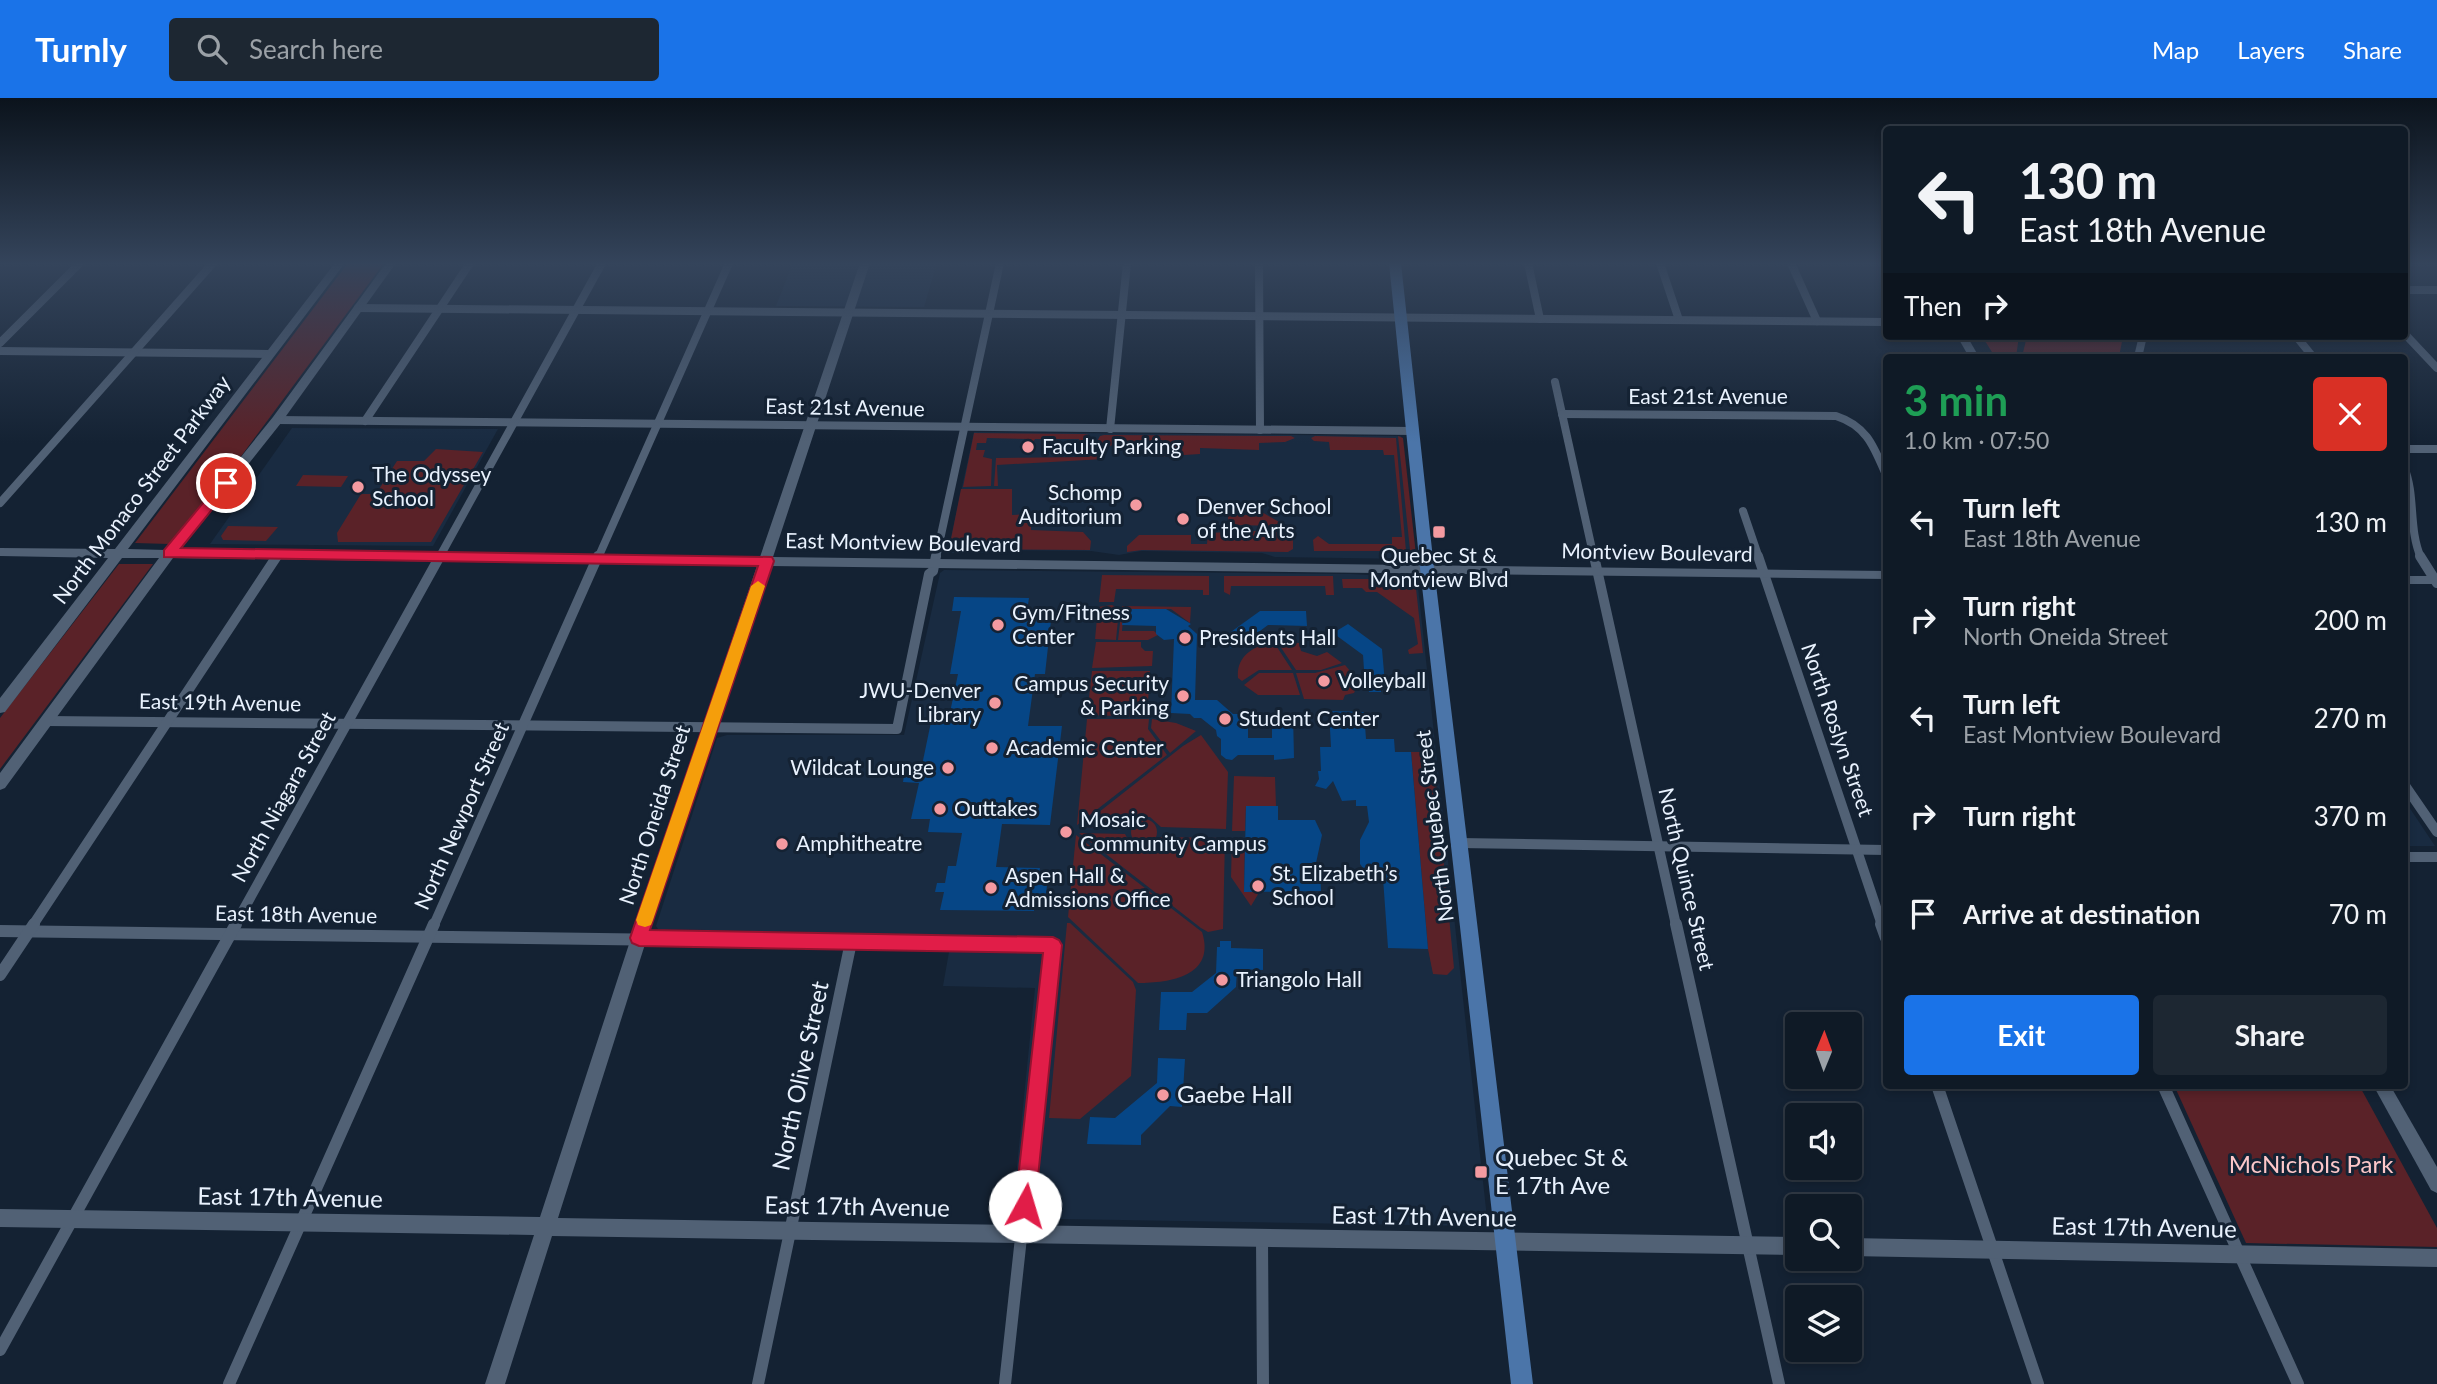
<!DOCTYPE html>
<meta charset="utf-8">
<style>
body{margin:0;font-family:Lato,sans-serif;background:#1d2732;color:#f1f3f6;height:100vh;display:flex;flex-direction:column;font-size:26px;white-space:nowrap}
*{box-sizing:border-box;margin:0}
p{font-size:23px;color:#9ba1a7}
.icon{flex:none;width:38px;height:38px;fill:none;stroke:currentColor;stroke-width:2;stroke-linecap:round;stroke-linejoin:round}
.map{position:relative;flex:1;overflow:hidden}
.sheet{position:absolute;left:1883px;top:256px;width:525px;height:735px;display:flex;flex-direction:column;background:#0f1a26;border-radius:7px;box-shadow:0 4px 10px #0003,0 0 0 2px #2f3843}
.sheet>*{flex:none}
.guide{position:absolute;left:1883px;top:28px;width:525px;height:214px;border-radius:7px;box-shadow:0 4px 10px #0003,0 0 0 2px #2f3843;background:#0f1a26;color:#f1f3f6;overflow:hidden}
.needle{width:46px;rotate:1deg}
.tools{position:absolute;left:1785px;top:914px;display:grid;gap:14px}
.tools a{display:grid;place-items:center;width:77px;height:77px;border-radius:7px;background:#0f1a26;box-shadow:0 4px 10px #0003,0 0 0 2px #2f3843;font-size:35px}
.pin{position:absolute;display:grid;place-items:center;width:60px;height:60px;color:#fff;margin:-30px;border:4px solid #fff;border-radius:50%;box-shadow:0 2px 7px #0007}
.me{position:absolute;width:77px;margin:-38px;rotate:6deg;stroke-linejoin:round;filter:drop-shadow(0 0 5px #0008)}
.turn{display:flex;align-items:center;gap:24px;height:147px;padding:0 21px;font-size:32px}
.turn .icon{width:91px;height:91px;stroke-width:2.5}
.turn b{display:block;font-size:49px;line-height:60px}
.then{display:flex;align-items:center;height:66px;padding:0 21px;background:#0003;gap:14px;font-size:26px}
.round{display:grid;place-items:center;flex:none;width:74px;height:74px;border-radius:7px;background:#1d2732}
.overview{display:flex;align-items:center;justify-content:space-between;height:119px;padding:0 21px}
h1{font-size:42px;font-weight:700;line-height:52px;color:#1e9e55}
.primary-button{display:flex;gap:14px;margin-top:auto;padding:14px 21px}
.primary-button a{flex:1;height:80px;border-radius:7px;background:#1a73e8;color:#fff;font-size:28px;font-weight:700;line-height:80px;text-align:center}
.primary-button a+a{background:#1d2732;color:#f1f3f6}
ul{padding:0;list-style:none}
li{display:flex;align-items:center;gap:21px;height:98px;padding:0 21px}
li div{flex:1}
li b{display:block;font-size:26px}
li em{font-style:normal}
header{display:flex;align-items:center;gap:42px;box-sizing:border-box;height:98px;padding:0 35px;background:#1a73e8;color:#fff}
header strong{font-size:33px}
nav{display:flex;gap:38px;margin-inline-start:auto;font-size:24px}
.search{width:490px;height:63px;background:#1d2732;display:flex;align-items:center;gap:18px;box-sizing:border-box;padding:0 24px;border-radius:7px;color:#9ba1a7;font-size:26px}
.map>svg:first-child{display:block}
</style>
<header>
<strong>Turnly</strong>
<div class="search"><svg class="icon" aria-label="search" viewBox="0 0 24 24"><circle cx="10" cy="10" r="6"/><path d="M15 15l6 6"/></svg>Search here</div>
<nav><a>Map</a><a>Layers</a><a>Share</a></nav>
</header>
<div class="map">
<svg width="2437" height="1286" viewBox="0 0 2437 1286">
<rect width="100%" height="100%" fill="#142233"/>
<g fill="#192b41">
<polygon points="793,165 937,165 924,209 776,208"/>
<polygon points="292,330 498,331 433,448 210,446"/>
<polygon points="974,334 1401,338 1416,458 1412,461 1275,459 1262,455 1141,453 1119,457 1091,453 995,452 984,455 949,455 948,453"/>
<polygon points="944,472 1351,476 1417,480 1487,1120 1471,1128 1005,1120 1010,1117 1013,1108 1035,890 943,888 952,837 658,831 656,828 717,640 727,637 904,637 940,475"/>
<polygon points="2404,703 2405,703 2435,748 2405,748"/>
</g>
<g fill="#5a2228">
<polygon points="348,165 384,165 242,357 169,446 135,445"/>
<polygon points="1982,238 2019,238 2016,259 1995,259"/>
<polygon points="2027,238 2123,238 2119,259 2022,259"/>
<polygon points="974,335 1084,336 1089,337 1087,344 1081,346 1079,341 1035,341 1032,346 1031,341 987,340 986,345 977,345 976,352 985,352 983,359 992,361 991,388 963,389"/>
<path d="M1104,337L1291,338L1295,340L1285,344L1259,345V352L1200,350V356L1153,359L1154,355C1138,347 1121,345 1103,349L1104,361L997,367L998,388H994L996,360L1088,359L1101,354L1094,349L1100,338Z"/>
<polygon points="1315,338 1396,340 1406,453 1314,453 1313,442 1318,438 1329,446 1392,446 1392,439 1402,439 1394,357 1384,357 1383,352 1330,352 1329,344 1314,343 1311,340"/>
<polygon points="1398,338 1403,340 1416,457 1412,457 1410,452"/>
<polygon points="436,351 483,354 431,444 338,444 337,435 361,396 376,396 397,363 424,363"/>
<polygon points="303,377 348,378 341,389 296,388"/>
<polygon points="961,391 1012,391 1012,417 1031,416 1031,432 1083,434 1091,443 1090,452 949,451"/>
<polygon points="1239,405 1248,406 1286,428 1228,427 1228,417 1248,417"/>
<polygon points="228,428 278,429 266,443 223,442 221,438"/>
<polygon points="1251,433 1286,433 1293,439 1293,451 1288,454 1142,452 1127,454 1127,448 1139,437 1191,437 1191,446 1207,446 1208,435"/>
<polygon points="119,466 153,466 0,671 0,620"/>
<polygon points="1102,477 1209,478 1209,497 1203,497 1203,492 1116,491 1114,504 1099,504"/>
<polygon points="1224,478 1333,478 1334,497 1326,497 1325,488 1231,488 1230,497 1224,494"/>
<polygon points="1342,481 1415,481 1423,555 1409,556 1408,552 1418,546 1414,520 1377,494 1366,494 1362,490 1343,490"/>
<polygon points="1112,507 1119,511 1116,542 1095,541 1098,509"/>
<polygon points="1122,508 1191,509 1190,525 1171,511 1124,511 1122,533 1154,533 1158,537 1148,542 1118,542"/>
<polygon points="1096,544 1141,544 1141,549 1145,553 1153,553 1152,568 1092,570"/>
<path d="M1271,544L1275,546L1292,572H1259L1242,583L1238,580C1236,559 1252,549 1271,544Z"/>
<polygon points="1280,544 1299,545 1301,553 1317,558 1327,554 1342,565 1321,572 1296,572 1278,545"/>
<path d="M1345,567C1352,574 1359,587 1354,595L1345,597L1343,602L1304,601L1296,575H1315Z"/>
<polygon points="1092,573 1150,573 1147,619 1087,617"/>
<polygon points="1259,575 1293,575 1300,597 1258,597 1244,587"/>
<polygon points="1087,621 1149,621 1148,631 1167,657 1077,727"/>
<polygon points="1152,621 1176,625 1196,633 1170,655 1151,630"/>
<polygon points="1201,637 1228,674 1226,731 1161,729 1150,719 1140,719 1133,721 1125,730 1080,729 1183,648"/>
<polygon points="1411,654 1433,654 1454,870 1447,877 1433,876 1428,851"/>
<polygon points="1234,678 1275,679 1276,708 1246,708 1245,733 1232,733"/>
<circle cx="1144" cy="734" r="13"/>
<path d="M1079,735L1125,736C1133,752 1150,751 1161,739L1225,740L1223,831L1208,834L1201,830Z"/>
<path d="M1076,737L1202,834C1216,878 1170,885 1138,885L1068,819Z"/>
<polygon points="1232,741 1245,741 1244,793 1260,793 1251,808 1231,779"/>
<polygon points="1067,825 1070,825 1133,884 1136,892 1131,978 1080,1021 1049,1020"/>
<polygon points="2174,987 2359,987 2437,1130 2437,1149 2246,1145"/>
</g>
<g fill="#064686">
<polygon points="954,499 1029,500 1027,513 1052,513 1045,576 1035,576 1028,628 1062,628 1050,727 1002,726 996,769 1040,770 1037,787 1047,787 1046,797 1036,797 1034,813 940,812 944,794 935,794 937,785 945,785 948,768 956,768 962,735 928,734 930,721 911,721 919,685 903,684 905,672 921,672 931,624 948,624 958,576 950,576 961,513 952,513"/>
<polygon points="1124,511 1166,511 1191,526 1188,528 1197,536 1195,602 1217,602 1233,616 1241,616 1248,622 1248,640 1272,640 1272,616 1293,616 1294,660 1274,662 1274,657 1238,657 1232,662 1226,661 1221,657 1221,641 1217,638 1216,632 1201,620 1194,620 1190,616 1171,615 1174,541 1164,542 1156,536 1156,528 1122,527"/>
<polygon points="1260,513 1306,513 1307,528 1268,527 1241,547 1238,545 1231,550 1223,544 1231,538 1228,536"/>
<polygon points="1348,526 1382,551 1385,586 1381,585 1381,594 1369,594 1368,586 1365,586 1363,557 1333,535"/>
<polygon points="1329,613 1364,614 1366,641 1394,641 1395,654 1411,654 1428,851 1388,850 1383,780 1372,782 1360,766 1360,742 1369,724 1367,708 1356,708 1356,702 1342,703 1333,683 1326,691 1315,688 1319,681 1318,673 1321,673 1320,649 1331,649"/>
<polygon points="1246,708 1278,708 1278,722 1315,722 1322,737 1316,765 1320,765 1321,793 1244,794"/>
<polygon points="1220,843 1231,843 1231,850 1263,851 1263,872 1237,871 1236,889 1207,915 1187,915 1186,932 1159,932 1161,894 1192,894 1216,875 1217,849 1220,849"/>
<polygon points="1158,960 1185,961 1182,1009 1170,1008 1141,1037 1141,1047 1087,1046 1090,1019 1115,1020 1157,985"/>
</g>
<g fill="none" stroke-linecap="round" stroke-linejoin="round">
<g stroke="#516175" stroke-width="8">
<polyline points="1259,165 1260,332"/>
<polyline points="1528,165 1540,221"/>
<polyline points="1660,165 1679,222"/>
<polyline points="1791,165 1817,223"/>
<polyline points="2404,192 2437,192"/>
<polyline points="358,210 1886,224"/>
<polyline points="2404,235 2437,270"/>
<polyline points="2296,238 2313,259"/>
<polyline points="0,245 80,165"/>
<polyline points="0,253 269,256"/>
<polyline points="2138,259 2143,238"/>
<polyline points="1555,284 1594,460"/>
<path d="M1562,316L1836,318C1867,328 1874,349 1886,377"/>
<polyline points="277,322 1413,333"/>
<polyline points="365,323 470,165"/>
<polyline points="1110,331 1127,165"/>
<polyline points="2404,351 2437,351"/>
<path d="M2404,369C2416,398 2408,430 2421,460"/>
<polyline points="0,405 213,165"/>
<polyline points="1743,413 1759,460"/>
<polyline points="276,460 278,456"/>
<polyline points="439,460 602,165"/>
<polyline points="598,460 729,165"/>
<polyline points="936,460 1000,165"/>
</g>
<g stroke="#516175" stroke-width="10">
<polyline points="1594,458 1676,827"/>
<polyline points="1758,458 1882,827"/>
<polyline points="2420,458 2437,485"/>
<polyline points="47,623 897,631 929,476 933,473 936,458"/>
<polyline points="2404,686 2437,734"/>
<polyline points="1459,745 1886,752"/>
<polyline points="2404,759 2437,759"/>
<polyline points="33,827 277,458"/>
<polyline points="235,827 440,458"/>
<polyline points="434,827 598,458"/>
</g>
<g stroke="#516175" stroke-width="12">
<polyline points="1676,826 1779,1286"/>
<polyline points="1881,826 1886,840"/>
<polyline points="0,833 1053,847 1005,1286"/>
<polyline points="0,877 34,826"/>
<polyline points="1937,987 2038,1286"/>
<polyline points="2163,987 2298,1286"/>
<polyline points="1262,1142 1263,1286"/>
<polyline points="0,1252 236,826"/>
<polyline points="229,1286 434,826"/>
<polyline points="758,1286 851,844"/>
</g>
<g fill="#516175" fill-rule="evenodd">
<polygon points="335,165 345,165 128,451 166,452 273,319 386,165 396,165 281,325 180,452 760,459 860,165 870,165 773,459 1886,473 1886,481 770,468 647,840 558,1120 1797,1139 1797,1157 552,1138 505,1286 485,1286 534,1137 0,1129 0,1111 540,1119 631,840 757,468 173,460 5,690 0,692 0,675 159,460 122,460 5,614 0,615 0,600 108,460 0,458 0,450 115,451"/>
<polygon points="1957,238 1967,238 1979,259 1969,259"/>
<rect x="2404" y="478" width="33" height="8"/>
<polygon points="2373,987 2390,987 2437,1069 2437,1095 2431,1092"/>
<polygon points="1850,1140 2437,1151 2437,1169 1850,1158"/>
</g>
<polygon fill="#4b75a9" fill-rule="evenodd" points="1389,165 1401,165 1434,470 1533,1286 1511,1286 1420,470"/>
</g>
<linearGradient id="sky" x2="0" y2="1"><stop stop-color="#0b131c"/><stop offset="0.48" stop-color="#34445b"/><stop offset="1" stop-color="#34445b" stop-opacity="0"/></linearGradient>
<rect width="2437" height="345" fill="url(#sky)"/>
<polygon fill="#e11d48" stroke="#92132f" stroke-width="2" points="226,381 233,385 231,388 181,450 772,459 774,463 650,832 1053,839 1059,842 1062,847 1035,1108 1032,1116 1025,1119 1018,1116 1015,1108 1043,855 639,848 632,845 630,840 758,468 164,459 164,452 222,382"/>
<polygon fill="#f59e0b" points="758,483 765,488 653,822 651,827 645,829 638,827 636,822 751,488"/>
<g fill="#f49aa0" stroke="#142233" stroke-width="2.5">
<circle cx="1028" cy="349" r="7"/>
<circle cx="358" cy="389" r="7"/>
<circle cx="1136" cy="407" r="7"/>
<circle cx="1183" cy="421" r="7"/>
<rect x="1432" y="427" width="14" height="14" rx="3.5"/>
<circle cx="998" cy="527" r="7"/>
<circle cx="1185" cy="540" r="7"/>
<circle cx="1324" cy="583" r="7"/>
<circle cx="1183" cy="598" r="7"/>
<circle cx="995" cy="605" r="7"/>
<circle cx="1225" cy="621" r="7"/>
<circle cx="992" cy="650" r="7"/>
<circle cx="948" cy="670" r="7"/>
<circle cx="940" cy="711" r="7"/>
<circle cx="1066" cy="734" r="7"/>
<circle cx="782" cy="746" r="7"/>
<circle cx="1258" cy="788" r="7"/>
<circle cx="991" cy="790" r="7"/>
<circle cx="1222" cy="882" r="7"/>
<circle cx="1163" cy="997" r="7"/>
<rect x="1474" y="1067" width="14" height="14" rx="3.5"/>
</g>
<g text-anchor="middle" stroke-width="6" stroke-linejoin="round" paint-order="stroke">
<g font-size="21" fill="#e9f2fe" stroke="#142233">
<text x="1708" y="306">East 21st Avenue</text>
<text transform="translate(845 310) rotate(1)" y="7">East 21st Avenue</text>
<text transform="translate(142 392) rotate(-53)" y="7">North Monaco Street Parkway</text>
<text transform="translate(903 445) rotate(1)" y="7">East Montview Boulevard</text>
<text transform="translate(1657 455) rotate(1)" y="7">Montview Boulevard</text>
<text transform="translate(220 605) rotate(1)" y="7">East 19th Avenue</text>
<text transform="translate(1837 632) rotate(71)" y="7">North Roslyn Street</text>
<text transform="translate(284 699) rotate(-61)" y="7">North Niagara Street</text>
<text transform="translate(655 717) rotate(-72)" y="7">North Oneida Street</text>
<text transform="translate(462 718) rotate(-66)" y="7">North Newport Street</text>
<text transform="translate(1435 728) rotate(-97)" y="7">North Quebec Street</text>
<text transform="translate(1686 781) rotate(77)" y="7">North Quince Street</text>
<text transform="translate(296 817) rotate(1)" y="7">East 18th Avenue</text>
</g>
<g font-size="21" fill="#e9f2fe" stroke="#142233" text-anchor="start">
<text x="1042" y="356">Faculty Parking</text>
<text x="372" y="384">The Odyssey<tspan x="372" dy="24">School</tspan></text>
<text x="1122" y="402" text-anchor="end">Schomp<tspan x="1122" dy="24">Auditorium</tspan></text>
<text x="1197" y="416">Denver School<tspan x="1197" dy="24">of the Arts</tspan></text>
<text x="1439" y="465" text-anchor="middle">Quebec St &amp;<tspan x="1439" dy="24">Montview Blvd</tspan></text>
<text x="1012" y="522">Gym/Fitness<tspan x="1012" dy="24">Center</tspan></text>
<text x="1199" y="547">Presidents Hall</text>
<text x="1338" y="590">Volleyball</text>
<text x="1169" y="593" text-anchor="end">Campus Security<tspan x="1169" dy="24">&amp; Parking</tspan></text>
<text x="981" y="600" text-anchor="end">JWU-Denver<tspan x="981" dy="24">Library</tspan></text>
<text x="1239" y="628">Student Center</text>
<text x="1006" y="657">Academic Center</text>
<text x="934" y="677" text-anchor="end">Wildcat Lounge</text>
<text x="954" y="718">Outtakes</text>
<text x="1080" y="729">Mosaic<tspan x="1080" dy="24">Community Campus</tspan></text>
<text x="796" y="753">Amphitheatre</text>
<text x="1272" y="783">St. Elizabeth’s<tspan x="1272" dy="24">School</tspan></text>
<text x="1005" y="785">Aspen Hall &amp;<tspan x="1005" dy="24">Admissions Office</tspan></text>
<text x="1236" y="889">Triangolo Hall</text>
</g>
<g font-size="24" fill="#e9f2fe" stroke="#142233">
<text transform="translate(801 978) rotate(-78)" y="8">North Olive Street</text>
<text transform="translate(290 1100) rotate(1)" y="8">East 17th Avenue</text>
<text transform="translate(857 1109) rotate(1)" y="8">East 17th Avenue</text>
<text transform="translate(1424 1119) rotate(1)" y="8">East 17th Avenue</text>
<text transform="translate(2144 1130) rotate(1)" y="8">East 17th Avenue</text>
</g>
<g font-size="24" fill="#e9f2fe" stroke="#142233" text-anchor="start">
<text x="1177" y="1005">Gaebe Hall</text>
<text x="1495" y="1068">Quebec St &amp;<tspan x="1495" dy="28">E 17th Ave</tspan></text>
</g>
<g font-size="24" fill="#fcc7c9" stroke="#142233">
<text x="2311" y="1075">McNichols Park</text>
</g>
</g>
</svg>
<div class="tools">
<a><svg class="needle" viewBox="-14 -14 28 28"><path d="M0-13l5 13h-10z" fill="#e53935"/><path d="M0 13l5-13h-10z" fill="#9ba1a7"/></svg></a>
<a><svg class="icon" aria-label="sound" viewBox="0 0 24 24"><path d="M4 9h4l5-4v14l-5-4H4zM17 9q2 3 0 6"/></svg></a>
<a><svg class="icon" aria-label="search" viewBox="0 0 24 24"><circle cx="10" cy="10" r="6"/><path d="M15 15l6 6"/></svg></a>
<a><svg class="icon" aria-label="layers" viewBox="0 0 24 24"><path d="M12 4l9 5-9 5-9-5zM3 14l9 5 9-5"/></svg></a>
</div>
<div class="pin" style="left:226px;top:385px;background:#d93025"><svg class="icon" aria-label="arrive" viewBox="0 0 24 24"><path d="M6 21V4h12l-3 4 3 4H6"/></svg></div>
<svg class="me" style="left:1025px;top:1108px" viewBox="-20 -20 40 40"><circle r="19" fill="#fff"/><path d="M0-13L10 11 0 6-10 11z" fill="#e11d48"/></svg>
<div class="guide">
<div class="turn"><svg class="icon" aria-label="left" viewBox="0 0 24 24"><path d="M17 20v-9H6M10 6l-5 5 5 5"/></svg><div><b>130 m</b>East 18th Avenue</div></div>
<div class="then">Then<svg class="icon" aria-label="right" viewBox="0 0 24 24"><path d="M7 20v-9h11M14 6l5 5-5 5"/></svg></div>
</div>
<section class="sheet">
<div class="overview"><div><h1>3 min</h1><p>1.0 km · 07:50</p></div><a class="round" style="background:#d93025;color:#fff"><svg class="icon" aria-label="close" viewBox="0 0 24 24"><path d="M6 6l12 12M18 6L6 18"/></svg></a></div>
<ul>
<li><svg class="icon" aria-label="left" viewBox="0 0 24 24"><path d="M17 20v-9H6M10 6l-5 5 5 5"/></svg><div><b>Turn left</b><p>East 18th Avenue</p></div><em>130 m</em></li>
<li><svg class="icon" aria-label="right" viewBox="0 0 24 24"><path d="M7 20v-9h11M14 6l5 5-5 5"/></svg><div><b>Turn right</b><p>North Oneida Street</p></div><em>200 m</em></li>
<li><svg class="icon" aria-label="left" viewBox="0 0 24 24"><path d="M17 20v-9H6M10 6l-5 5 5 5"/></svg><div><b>Turn left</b><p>East Montview Boulevard</p></div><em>270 m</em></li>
<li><svg class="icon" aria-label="right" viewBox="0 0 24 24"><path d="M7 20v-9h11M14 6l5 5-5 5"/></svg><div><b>Turn right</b></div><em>370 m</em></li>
<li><svg class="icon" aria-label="arrive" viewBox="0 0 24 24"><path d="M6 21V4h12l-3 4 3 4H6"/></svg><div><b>Arrive at destination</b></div><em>70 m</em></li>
</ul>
<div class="primary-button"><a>Exit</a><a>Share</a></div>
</section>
</div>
